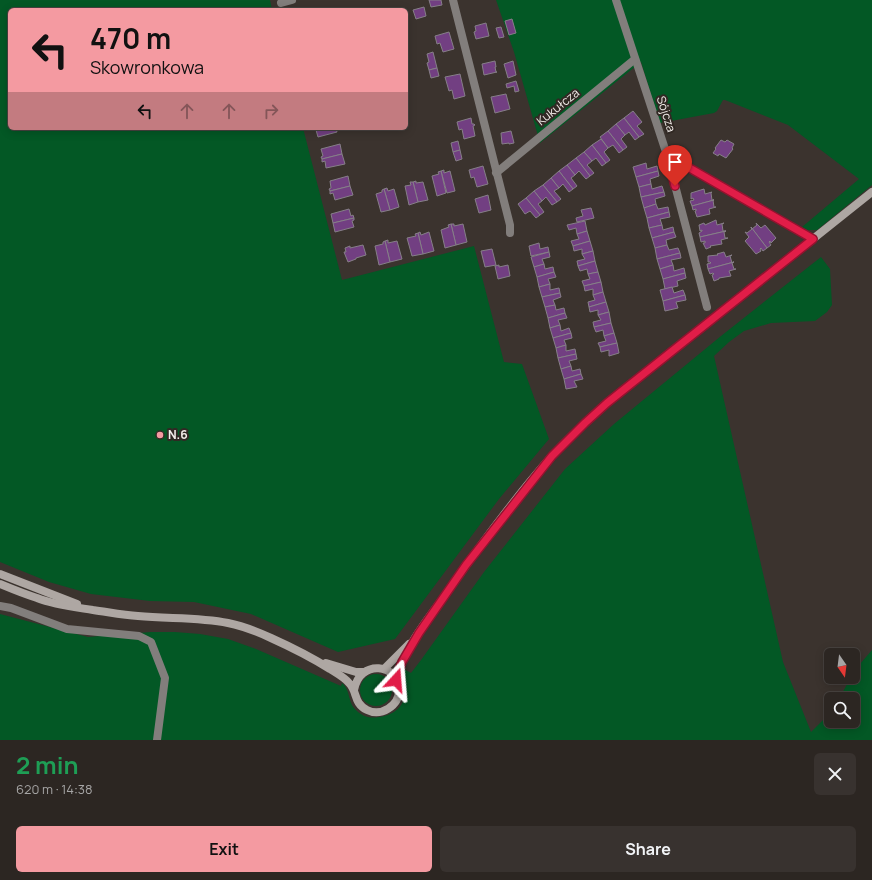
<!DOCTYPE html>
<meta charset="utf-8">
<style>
body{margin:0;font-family:Manrope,sans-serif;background:#38322f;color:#f1f3f6;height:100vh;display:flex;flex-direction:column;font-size:15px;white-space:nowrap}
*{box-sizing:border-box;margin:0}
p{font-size:13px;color:#a6a5a5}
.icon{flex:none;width:22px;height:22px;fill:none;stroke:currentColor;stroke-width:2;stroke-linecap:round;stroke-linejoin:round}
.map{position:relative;height:740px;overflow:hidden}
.details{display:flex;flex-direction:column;background:#2c2622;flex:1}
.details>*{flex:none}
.banner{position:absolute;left:8px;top:8px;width:400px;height:122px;border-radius:6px;box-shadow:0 2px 10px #0003,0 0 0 1px #484340;background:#f49aa1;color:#111;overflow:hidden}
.needle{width:26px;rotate:166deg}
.tools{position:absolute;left:824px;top:648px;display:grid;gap:8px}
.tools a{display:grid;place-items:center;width:36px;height:36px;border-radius:6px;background:#2c2622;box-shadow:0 2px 10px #0003,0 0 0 1px #484340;font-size:20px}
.pin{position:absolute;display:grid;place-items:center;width:34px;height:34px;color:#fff;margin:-41px -17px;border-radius:50% 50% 50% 0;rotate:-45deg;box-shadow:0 0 4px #0007}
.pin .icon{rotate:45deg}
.me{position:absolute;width:44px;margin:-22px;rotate:19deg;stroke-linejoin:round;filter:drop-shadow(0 0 3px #0008)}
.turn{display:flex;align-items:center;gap:14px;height:84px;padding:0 16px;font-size:18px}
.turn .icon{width:52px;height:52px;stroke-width:2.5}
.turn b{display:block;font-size:28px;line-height:34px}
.lanes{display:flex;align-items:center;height:38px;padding:0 16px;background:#0003;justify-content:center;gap:20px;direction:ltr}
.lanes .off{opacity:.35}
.round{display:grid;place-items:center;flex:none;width:42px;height:42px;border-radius:6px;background:#38322f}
.overview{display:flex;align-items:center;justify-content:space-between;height:68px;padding:0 16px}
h1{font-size:24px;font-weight:700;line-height:30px;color:#1e9e55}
.cta{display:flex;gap:8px;margin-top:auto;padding:8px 16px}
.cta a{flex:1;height:46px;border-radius:6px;background:#f49aa1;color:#111;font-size:16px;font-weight:700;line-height:46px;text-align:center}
.cta a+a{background:#38322f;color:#f1f3f6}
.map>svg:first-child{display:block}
</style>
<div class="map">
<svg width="872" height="740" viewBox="0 0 872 740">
<rect width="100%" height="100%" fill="#3b332e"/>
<g fill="#035825">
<polygon points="0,0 270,0 272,10 10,10 10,128 303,128 342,280 474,246 504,362 522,364 549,439 499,499 395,639 338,652 251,614 194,602 150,601 91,594 49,582 0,562"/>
<polygon points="496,0 872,0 872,185 817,230 808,230 802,227 859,179 788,125 725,100 723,100 717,111 714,113 660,123 641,62 540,143 514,52"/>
<path d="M821,257L830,269L832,305L827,312L815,321L771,323L744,331L729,342L714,356L783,662L811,732L826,717L831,710V721H853V699H839L851,677H853L854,671L872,650V740H0V614L88,637L151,632H175L200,634L228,639L256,649L341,686L342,683C350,689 348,701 354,708C361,716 369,719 379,717C392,716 404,707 405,694C406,685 401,678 404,669L411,673L421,660L484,572L565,469L614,424L721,336Z"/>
<circle cx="376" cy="690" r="16"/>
</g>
<g fill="#723f82" stroke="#867f88">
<polygon points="429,0 441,0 442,5 431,7"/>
<polygon points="424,7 426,16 416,19 413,10"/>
<polygon points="512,19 516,33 509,35 505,21"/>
<polygon points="486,23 489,36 476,39 474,32 476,31 475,26"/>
<polygon points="501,27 504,37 499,38 496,28"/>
<polygon points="449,32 454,49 443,52 440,43 437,44 435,36"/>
<polygon points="433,52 437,68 429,70 427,63 429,62 427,54"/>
<polygon points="495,61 496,67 495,67 496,72 497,72 484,75 482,64"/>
<polygon points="513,61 516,75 508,78 504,64"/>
<polygon points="437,68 439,76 431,78 429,70"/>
<polygon points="460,74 465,96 454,99 452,90 449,91 445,77"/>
<polygon points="516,81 519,91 515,92 514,86 507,88 506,84"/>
<polygon points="506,94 510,109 495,113 491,97"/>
<polygon points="633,111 642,122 637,126 644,134 639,137 624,118"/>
<polygon points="471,118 472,124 474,124 475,125 473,126 475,136 464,139 462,129 459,130 457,122"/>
<polygon points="624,118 639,137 635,140 629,132 625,135 616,124"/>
<polygon points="616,124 625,135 621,139 627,147 623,150 608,131"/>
<polygon points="313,128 336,128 337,132 318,137 316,130 314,130"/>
<polygon points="511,131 514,143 509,144 509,143 502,144 501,133"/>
<polygon points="608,131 623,150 619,153 613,145 608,148 600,137"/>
<polygon points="601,139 608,148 604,152 610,160 606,163 592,145"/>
<polygon points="721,140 725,142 727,140 734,144 732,148 733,149 726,158 719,154 718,156 713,153 716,149 715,148"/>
<polygon points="458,141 460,150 453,152 451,143"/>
<polygon points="340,144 342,154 322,159 321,157 323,156 321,149"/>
<polygon points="592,145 606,163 602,166 596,158 592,161 584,152"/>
<polygon points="460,150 462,159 456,161 453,152"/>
<polygon points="584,152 592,161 587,165 594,173 590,176 576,158"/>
<polygon points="342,154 345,164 326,168 325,161 322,162 322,159"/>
<polygon points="576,158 590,176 586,179 579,171 575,175 567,165"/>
<polygon points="646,163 647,169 657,166 658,171 636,177 633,167"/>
<polygon points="567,165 575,175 571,178 577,186 573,189 559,171"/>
<polygon points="483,166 488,184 477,187 474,177 471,178 469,170"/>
<polygon points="444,170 444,173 450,171 455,191 447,193 441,171"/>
<polygon points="441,171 446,193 437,196 432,176 439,174 438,172"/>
<polygon points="559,171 573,189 569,192 563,184 559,188 551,178"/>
<polygon points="658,171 659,176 650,179 651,184 639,187 636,177"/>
<polygon points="348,176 350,186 330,191 329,189 331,188 330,181"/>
<polygon points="551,178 559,188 554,191 561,199 557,202 543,185"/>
<polygon points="416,181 416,183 423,182 428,200 418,202 413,182"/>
<polygon points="410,182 413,182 418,202 409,205 405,186 411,185"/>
<polygon points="651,184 652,189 662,186 664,192 641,197 639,187"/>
<polygon points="543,185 557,202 552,205 546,197 542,201 534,191"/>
<polygon points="350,186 353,195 335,200 333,193 330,194 330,191"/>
<polygon points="387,188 388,191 394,189 399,207 390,210 384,189"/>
<polygon points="384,189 390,210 381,212 376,194 382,192 382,190"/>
<polygon points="704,189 705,194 712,192 711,193 712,200 714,200 692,206 690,201 694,200 693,198 691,199 691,193"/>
<polygon points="534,191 542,201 538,204 544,212 540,215 526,198"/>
<polygon points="664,192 665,196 655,199 656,204 644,208 641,197"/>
<polygon points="488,195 491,210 479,213 475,199"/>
<polygon points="526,198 540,215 536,218 530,211 525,214 518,204"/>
<polygon points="713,200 714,207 716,207 709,209 710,214 697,217 695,211 696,211 696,209 693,210 692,206 714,200"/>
<polygon points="656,204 658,209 668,207 669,212 647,218 644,208"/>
<polygon points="591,208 594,218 577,222 576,218 583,216 581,210"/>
<polygon points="349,209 351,216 353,215 354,218 333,223 331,214"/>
<polygon points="669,212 670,217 660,219 662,225 649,228 647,218"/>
<polygon points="354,218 354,220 352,221 354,227 335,232 333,223"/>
<polygon points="716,220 717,225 724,223 722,224 723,231 726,231 700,237 699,233 702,231 702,230 700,231 699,225 704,223 705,225"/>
<polygon points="585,221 587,231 577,234 576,228 569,230 567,225"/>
<polygon points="756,223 761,228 765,225 776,238 771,243 770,241 769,242 771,245 767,248 751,227 752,229 757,225"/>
<polygon points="451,224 454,224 454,226 463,224 467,242 456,245"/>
<polygon points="451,224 456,245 445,248 441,230 449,227 448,225"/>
<polygon points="662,225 663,230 673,227 674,232 652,238 649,228"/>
<polygon points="751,227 767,248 763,251 761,248 760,249 761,251 756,254 745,241 749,237 745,232 747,233 752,229"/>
<polygon points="587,231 590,241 573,246 571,241 579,239 577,234"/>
<polygon points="726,231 724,232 725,238 728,238 721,240 722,244 710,246 711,247 706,249 703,243 705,243 705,241 701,242 700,237"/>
<polygon points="420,232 421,235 429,232 434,251 423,254 418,233"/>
<polygon points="674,232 676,237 666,240 667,245 655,248 652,238"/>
<polygon points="418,233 423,254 412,256 407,238 416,236 415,234"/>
<polygon points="388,240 388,243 397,241 402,259 390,262 385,241"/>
<polygon points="385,241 390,262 379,265 375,246 383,244 383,242"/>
<polygon points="590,241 593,251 582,254 582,249 574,251 573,246"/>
<polygon points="539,243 540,249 548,247 549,252 531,256 529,246"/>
<polygon points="363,245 366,255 356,258 356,259 348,262 344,252 346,252 345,248 350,246 350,248"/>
<polygon points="667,245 669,250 678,248 680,253 657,259 655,248"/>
<polygon points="492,249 496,265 485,267 481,251"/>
<polygon points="593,251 595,261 578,266 577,261 585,259 582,254"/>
<polygon points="549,252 550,257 542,259 544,264 534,267 531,257"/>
<polygon points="724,252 726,257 732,255 730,256 732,263 734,262 708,269 707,264 711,263 710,262 708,262 708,256 718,255 717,254"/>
<polygon points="680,253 681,258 671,260 673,265 660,269 657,259"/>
<polygon points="595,261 598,272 588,274 587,269 580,271 578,266"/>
<polygon points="732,263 734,269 736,269 729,271 731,276 719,278 719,279 714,281 712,275 714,274 713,273 710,274 708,269 734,262"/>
<polygon points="544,264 545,269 553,267 554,272 537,277 534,267"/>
<polygon points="499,265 499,267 508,265 510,276 498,279 495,266"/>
<polygon points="673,265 674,271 684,268 685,273 663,279 660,269"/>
<polygon points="554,272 556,277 548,279 550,284 539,287 537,277"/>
<polygon points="598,272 601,282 584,286 582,281 590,279 588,274"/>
<polygon points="685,273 686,278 677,281 678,286 665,289 663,279"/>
<polygon points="601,282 603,292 593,295 593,289 585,291 584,286"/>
<polygon points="550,284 550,290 559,288 560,293 542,297 539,287"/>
<polygon points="672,287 674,293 683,290 685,295 663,301 660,290"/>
<polygon points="603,292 606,302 589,307 588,302 595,300 593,295"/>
<polygon points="560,293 561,297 553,300 555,305 545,307 542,297"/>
<polygon points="685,295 686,300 676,302 678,308 665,311 663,301"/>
<polygon points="606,302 609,312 598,315 598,310 590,312 589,307"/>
<polygon points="555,305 556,310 564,308 565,313 548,318 545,307"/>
<polygon points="609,312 611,323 594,327 593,322 601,320 598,315"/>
<polygon points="565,313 567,318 558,320 560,325 550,328 548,318"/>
<polygon points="611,323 614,333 604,336 603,330 596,332 594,327"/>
<polygon points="560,325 561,331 569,328 571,333 553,338 550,328"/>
<polygon points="571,333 572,338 564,340 566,345 556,348 553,338"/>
<polygon points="614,333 617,343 600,347 598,343 606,341 604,336"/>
<polygon points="617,343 619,353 609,356 609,350 601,352 600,347"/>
<polygon points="566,345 566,351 575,349 576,354 558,358 556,348"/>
<polygon points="576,354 577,359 569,361 571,366 561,369 558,358"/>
<polygon points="571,366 572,371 580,369 581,374 564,379 561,369"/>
<polygon points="581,374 583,379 574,381 577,387 566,389 564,379"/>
</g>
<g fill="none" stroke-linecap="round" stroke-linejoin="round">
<g stroke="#827e7c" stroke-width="8">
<polyline points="453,0 510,225 510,233"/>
<polyline points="616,0 667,155 707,307"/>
<polyline points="281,3 292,0"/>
<polyline points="667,155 813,239"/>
<polyline points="496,173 635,59"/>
<polyline points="0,606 11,608 67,629 139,636 151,642 165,678 157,740"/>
</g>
<g stroke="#aea7a3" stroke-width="8">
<polyline points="0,574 77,604"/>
<path d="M0,584C12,589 24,594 37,598C55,605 74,607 93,610C108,612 123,615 138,616C168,619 199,617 228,623C243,626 258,632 271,638C291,647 311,657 330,669C336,673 344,677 349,683C358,692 353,703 367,710C381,717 399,706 399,690C399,664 360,658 354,690"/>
<polyline points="326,663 356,672 364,672"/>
<polyline points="384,669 409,644"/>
<path d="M396,680C404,648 427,620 446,594C478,548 513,500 551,457C568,438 588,420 607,403L872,192"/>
</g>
</g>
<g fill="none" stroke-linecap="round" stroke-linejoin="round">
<defs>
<polyline id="route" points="396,680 399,670 402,662 419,633 466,565 552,456 585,423 607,403 813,239 667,155 675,186"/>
</defs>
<use href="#route" stroke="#92132f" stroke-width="10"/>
<use href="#route" stroke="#e11d48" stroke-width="7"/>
</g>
<circle fill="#f49aa1" stroke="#312924" stroke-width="1.5" cx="160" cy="435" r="4"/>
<g text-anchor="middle" stroke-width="4" stroke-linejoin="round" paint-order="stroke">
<g font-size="12" fill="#f3eeeb" stroke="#312924">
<text transform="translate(558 107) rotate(-39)" y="4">Kukułcza</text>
<text transform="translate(666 114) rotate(72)" y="4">Sójcza</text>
</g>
<g font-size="12" font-weight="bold" fill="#f3eeeb" stroke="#312924" text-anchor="start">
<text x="168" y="439">N.6</text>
</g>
</g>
</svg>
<div class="tools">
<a><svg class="needle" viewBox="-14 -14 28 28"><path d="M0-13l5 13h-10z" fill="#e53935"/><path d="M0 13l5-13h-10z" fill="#a6a5a5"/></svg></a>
<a><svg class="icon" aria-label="search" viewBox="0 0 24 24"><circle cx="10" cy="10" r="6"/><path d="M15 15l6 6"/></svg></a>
</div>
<div class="pin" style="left:675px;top:186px;background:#d93025"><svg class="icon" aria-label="arrive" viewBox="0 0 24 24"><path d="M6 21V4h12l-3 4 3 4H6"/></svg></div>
<svg class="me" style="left:396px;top:680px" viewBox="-20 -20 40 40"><path d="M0-17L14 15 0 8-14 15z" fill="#e11d48" stroke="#fff" stroke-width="4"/></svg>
<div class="banner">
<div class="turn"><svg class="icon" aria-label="left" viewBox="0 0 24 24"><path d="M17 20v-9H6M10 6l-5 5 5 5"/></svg><div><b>470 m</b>Skowronkowa</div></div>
<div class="lanes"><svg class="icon" aria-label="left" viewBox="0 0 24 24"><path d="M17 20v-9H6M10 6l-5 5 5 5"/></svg><svg class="icon off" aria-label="ahead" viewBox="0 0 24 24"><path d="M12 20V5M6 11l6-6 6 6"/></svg><svg class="icon off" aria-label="ahead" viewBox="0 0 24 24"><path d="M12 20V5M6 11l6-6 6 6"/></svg><svg class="icon off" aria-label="right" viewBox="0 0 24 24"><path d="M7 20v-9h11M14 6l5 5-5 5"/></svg></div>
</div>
</div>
<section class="details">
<div class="overview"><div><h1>2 min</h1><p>620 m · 14:38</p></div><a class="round"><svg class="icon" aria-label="close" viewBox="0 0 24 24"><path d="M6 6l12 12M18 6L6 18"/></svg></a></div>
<div class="cta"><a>Exit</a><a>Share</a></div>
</section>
